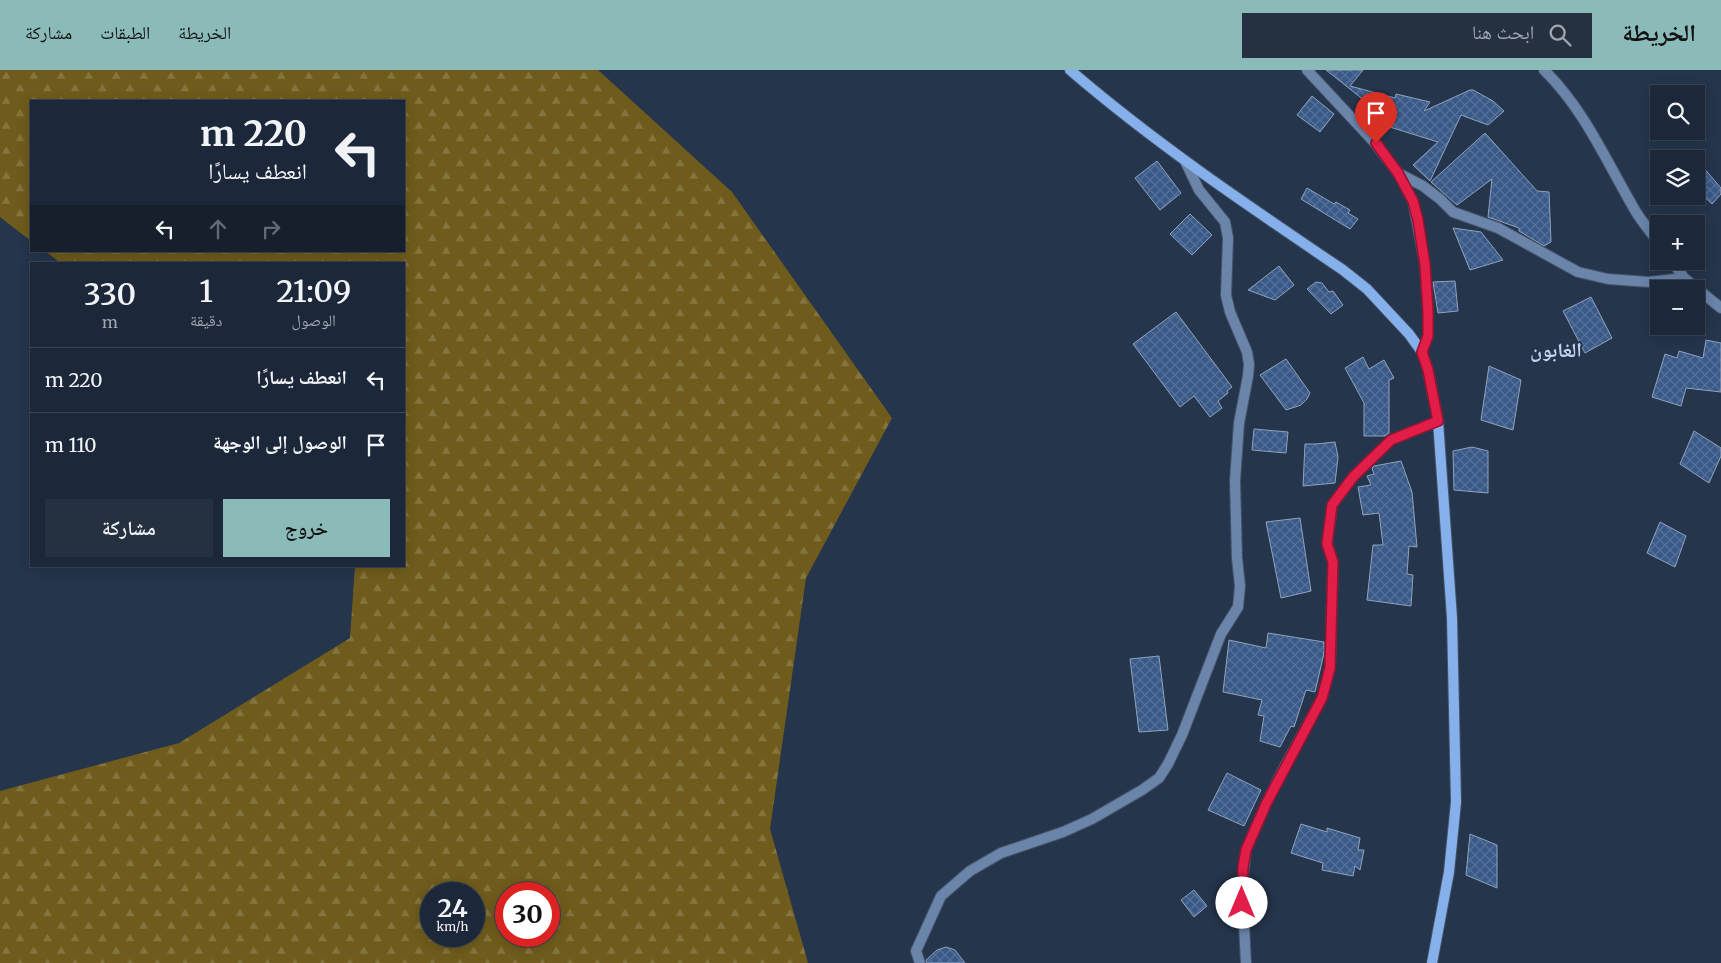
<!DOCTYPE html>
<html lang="ar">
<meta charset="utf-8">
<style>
body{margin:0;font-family:Merriweather,"Noto Naskh Arabic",serif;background:#253041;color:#f1f3f6;direction:rtl;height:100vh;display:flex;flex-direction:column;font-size:19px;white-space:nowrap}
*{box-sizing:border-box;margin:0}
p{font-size:16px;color:#a0a6ae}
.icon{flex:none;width:28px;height:28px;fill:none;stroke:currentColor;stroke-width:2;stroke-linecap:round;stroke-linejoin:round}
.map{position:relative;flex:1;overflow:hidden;direction:ltr}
.side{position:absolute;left:30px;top:192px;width:375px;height:305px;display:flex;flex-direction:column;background:#1c2839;border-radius:0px;box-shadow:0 2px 12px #0003,0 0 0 1px #3a4453;direction:rtl}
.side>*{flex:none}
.banner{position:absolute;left:30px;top:30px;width:375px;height:152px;border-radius:0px;box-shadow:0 2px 12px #0003,0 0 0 1px #3a4453;direction:rtl;background:#1c2839;color:#f1f3f6;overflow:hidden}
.buttons{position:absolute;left:1650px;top:15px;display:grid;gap:10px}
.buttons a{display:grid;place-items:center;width:55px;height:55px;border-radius:0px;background:#1c2839;box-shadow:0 2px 12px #0003,0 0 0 1px #3a4453;font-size:25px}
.speed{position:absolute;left:420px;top:812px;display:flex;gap:10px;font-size:25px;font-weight:700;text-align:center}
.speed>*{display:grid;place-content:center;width:65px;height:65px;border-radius:50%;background:#1c2839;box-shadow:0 2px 12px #0003,0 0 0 1px #3a4453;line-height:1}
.speed small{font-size:12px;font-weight:400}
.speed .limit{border:8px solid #d22;background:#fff;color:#111}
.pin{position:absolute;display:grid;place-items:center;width:42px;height:42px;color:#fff;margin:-51px -21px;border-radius:50% 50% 50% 0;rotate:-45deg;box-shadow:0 0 5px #0007}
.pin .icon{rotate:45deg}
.me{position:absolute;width:55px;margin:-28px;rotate:0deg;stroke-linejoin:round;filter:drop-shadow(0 0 4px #0008)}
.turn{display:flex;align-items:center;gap:18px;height:105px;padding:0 15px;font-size:22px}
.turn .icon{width:65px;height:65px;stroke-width:2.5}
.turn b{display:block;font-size:35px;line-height:42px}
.lanes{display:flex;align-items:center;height:48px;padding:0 15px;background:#0003;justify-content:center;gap:25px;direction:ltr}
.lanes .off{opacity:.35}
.eta{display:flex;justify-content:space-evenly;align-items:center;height:85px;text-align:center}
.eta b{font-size:30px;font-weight:600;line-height:35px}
.primary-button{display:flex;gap:10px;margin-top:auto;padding:10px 15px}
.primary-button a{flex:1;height:58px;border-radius:0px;background:#8bbbb9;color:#111;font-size:20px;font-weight:600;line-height:58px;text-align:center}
.primary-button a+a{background:#253041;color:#f1f3f6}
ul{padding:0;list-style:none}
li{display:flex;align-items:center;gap:15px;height:65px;padding:0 15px;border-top:1px solid #3a4453}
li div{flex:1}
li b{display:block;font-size:19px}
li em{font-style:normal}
header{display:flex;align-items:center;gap:30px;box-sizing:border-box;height:70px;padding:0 25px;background:#8bbbb9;color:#111}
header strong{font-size:24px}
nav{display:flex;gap:28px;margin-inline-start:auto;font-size:18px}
.search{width:350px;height:45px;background:#253041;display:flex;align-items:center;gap:12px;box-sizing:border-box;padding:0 18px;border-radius:0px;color:#a0a6ae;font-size:19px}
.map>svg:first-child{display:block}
</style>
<header>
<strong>الخريطة</strong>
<div class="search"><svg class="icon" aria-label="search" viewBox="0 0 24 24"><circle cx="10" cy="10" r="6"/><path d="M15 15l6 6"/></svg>ابحث هنا</div>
<nav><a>الخريطة</a><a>الطبقات</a><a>مشاركة</a></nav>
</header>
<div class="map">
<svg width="1721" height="893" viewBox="0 0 1721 893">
<defs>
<pattern id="forest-firs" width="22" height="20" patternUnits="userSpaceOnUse" patternTransform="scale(1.25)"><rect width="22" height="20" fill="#6f5c1c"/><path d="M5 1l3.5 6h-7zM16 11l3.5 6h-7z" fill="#84743e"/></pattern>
<pattern id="building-cross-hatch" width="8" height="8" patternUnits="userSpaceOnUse" patternTransform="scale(1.25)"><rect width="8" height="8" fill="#395987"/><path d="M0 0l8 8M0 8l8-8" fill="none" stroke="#567199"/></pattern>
</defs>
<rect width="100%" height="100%" fill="#25354c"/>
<path fill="url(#forest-firs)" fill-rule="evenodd" d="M0,0H598L732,122L892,348L806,508L770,759L808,893H0V721L179,673L350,568L355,496H404V194H62L45,181H404V31H31V171L0,147ZM431,824H474V866H431ZM506,824H549V866H506Z"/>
<g fill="url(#building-cross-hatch)" stroke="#8fa3be">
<polygon points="1326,0 1363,0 1350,16 1395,28 1396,24 1430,32 1424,41 1470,20 1473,20 1493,31 1504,41 1488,55 1461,45 1430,111 1413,95 1438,72 1364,49 1367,38 1363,37 1365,31"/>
<polygon points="1312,26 1334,44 1320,62 1297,45"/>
<polygon points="1485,63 1537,121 1549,122 1551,172 1544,176 1519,161 1519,158 1488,147 1492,109 1457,135 1431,112"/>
<polygon points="1696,89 1721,118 1721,124 1712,134 1696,119"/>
<polygon points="1157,91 1181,123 1160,140 1135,108"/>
<polygon points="1307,118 1334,134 1336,132 1350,140 1348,143 1358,149 1350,159 1301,129"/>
<polygon points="1190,144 1212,165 1192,185 1170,164"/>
<polygon points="1453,158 1481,162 1503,190 1470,200"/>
<polygon points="1279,196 1294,215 1275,230 1248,220"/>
<polygon points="1455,211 1458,241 1438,243 1433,212"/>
<polygon points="1316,212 1322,213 1329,222 1333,221 1343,235 1331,244 1307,219"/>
<polygon points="1591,227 1612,268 1585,283 1563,241"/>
<polygon points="1176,242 1232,317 1227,321 1228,323 1218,331 1222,338 1210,347 1194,326 1180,337 1133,274"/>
<polygon points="1706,270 1721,273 1721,322 1686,318 1681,336 1652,327 1665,284 1677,288 1679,281 1703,288"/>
<polygon points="1363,287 1369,299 1384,290 1394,308 1389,310 1389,363 1385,366 1364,366 1364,333 1345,298"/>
<polygon points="1286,289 1310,323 1307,329 1301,335 1286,340 1260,305"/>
<polygon points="1489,296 1521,310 1513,360 1481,350"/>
<polygon points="1254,359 1288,362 1286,383 1252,380"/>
<polygon points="1694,361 1721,378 1721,386 1709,413 1680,394"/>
<polygon points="1335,372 1338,387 1335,413 1303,416 1305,374 1316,374"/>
<polygon points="1472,377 1488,381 1488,423 1454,420 1453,381"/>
<polygon points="1401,391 1412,422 1417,477 1409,476 1407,504 1413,505 1411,536 1367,530 1373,475 1383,475 1379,443 1363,445 1358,417 1371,415 1367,406 1374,404 1372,398 1374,396"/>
<polygon points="1300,448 1311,521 1281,528 1266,452"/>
<polygon points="1660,452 1686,466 1675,497 1647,483"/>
<polygon points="1268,563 1324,572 1324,583 1315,622 1306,620 1294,657 1291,656 1280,677 1260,671 1264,646 1258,645 1262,630 1223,622 1229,570 1266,578"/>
<polygon points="1159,586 1168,660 1139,662 1130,589"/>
<polygon points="1227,703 1261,720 1244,756 1208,740"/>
<polygon points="1301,754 1327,762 1327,758 1360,768 1358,780 1364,780 1360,800 1355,796 1353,806 1322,800 1323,793 1291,783"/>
<polygon points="1470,764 1497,775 1497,818 1466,805"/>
<polygon points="1194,820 1207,836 1194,847 1181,830"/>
<polygon points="946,877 955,880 965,893 927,893 926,890 937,880"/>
</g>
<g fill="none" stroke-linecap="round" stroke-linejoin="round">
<defs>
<g id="street">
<polyline points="1307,0 1375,73 1398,103 1413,131 1425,195 1428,242 1428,266 1422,282"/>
<path d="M1544,0C1585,40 1607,93 1636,142C1643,153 1651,163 1659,173"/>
<polyline points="1398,103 1423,116 1440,129 1453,142 1498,158 1578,202 1608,209 1649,212 1684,208"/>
<polyline points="1672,191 1684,208 1721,238"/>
<polyline points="920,893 916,881 941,826 970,801 1001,783 1063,762 1092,749 1142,720 1159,708 1168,694 1182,665 1221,564 1238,537 1240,516 1237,488 1235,411 1239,353 1248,306 1249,294 1247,282 1230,242 1226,225 1228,168 1225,152 1199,120 1186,93"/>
<polyline points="1246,893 1242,815 1246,780 1266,734 1284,698 1322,628 1330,598 1333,492 1327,474 1332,435 1353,407 1391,370 1438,351"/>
</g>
<path id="secondary" d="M1070,0C1156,74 1250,137 1343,200L1367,219L1409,264L1422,282L1428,300L1438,351L1452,548L1456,732L1449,802L1432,893"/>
</defs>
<use href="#street" stroke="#455368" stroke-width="12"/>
<use href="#secondary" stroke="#455368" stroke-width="12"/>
<use href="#street" stroke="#6a84aa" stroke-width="10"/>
<use href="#secondary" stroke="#86b0ec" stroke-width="10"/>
</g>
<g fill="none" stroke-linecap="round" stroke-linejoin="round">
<defs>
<polyline id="route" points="1242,833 1243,797 1246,780 1266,734 1322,628 1330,598 1333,492 1327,474 1332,435 1353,407 1391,370 1438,351 1428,300 1422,282 1428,266 1428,242 1425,195 1418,150 1413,131 1398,103 1376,73"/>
</defs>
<use href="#route" stroke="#92132f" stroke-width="12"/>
<use href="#route" stroke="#e11d48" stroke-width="9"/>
</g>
<g text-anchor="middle" stroke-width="4" stroke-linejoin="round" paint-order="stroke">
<g font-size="20" font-weight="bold" fill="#bfd3f0" stroke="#25354c">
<text x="1556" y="287">الغابون</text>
</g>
</g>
</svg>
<div class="buttons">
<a><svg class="icon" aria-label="search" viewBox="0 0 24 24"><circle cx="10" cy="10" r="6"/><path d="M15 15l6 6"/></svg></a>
<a><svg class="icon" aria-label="layers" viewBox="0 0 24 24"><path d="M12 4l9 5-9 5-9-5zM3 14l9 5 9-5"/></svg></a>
<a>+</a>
<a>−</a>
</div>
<div class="speed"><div>24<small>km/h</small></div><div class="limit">30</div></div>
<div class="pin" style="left:1376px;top:73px;background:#d93025"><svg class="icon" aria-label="arrive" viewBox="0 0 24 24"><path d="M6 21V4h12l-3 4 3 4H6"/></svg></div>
<svg class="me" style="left:1242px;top:833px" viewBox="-20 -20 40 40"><circle r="19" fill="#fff"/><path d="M0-13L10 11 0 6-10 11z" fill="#e11d48"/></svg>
<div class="banner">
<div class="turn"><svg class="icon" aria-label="left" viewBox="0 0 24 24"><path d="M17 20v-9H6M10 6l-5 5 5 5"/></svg><div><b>220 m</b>انعطف يسارًا</div></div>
<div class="lanes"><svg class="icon" aria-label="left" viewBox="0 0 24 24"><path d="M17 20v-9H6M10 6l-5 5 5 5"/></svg><svg class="icon off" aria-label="ahead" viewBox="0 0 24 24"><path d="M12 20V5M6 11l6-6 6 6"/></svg><svg class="icon off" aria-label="right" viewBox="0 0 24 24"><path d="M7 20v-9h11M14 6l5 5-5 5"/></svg></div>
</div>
<section class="side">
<div class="eta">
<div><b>21:09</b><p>الوصول</p></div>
<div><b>1</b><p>دقيقة</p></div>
<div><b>330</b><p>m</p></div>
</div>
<ul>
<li><svg class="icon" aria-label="left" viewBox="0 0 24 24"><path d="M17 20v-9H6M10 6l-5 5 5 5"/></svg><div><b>انعطف يسارًا</b></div><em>220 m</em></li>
<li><svg class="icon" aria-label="arrive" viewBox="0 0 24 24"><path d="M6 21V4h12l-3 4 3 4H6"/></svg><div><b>الوصول إلى الوجهة</b></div><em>110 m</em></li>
</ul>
<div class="primary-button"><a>خروج</a><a>مشاركة</a></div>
</section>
</div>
